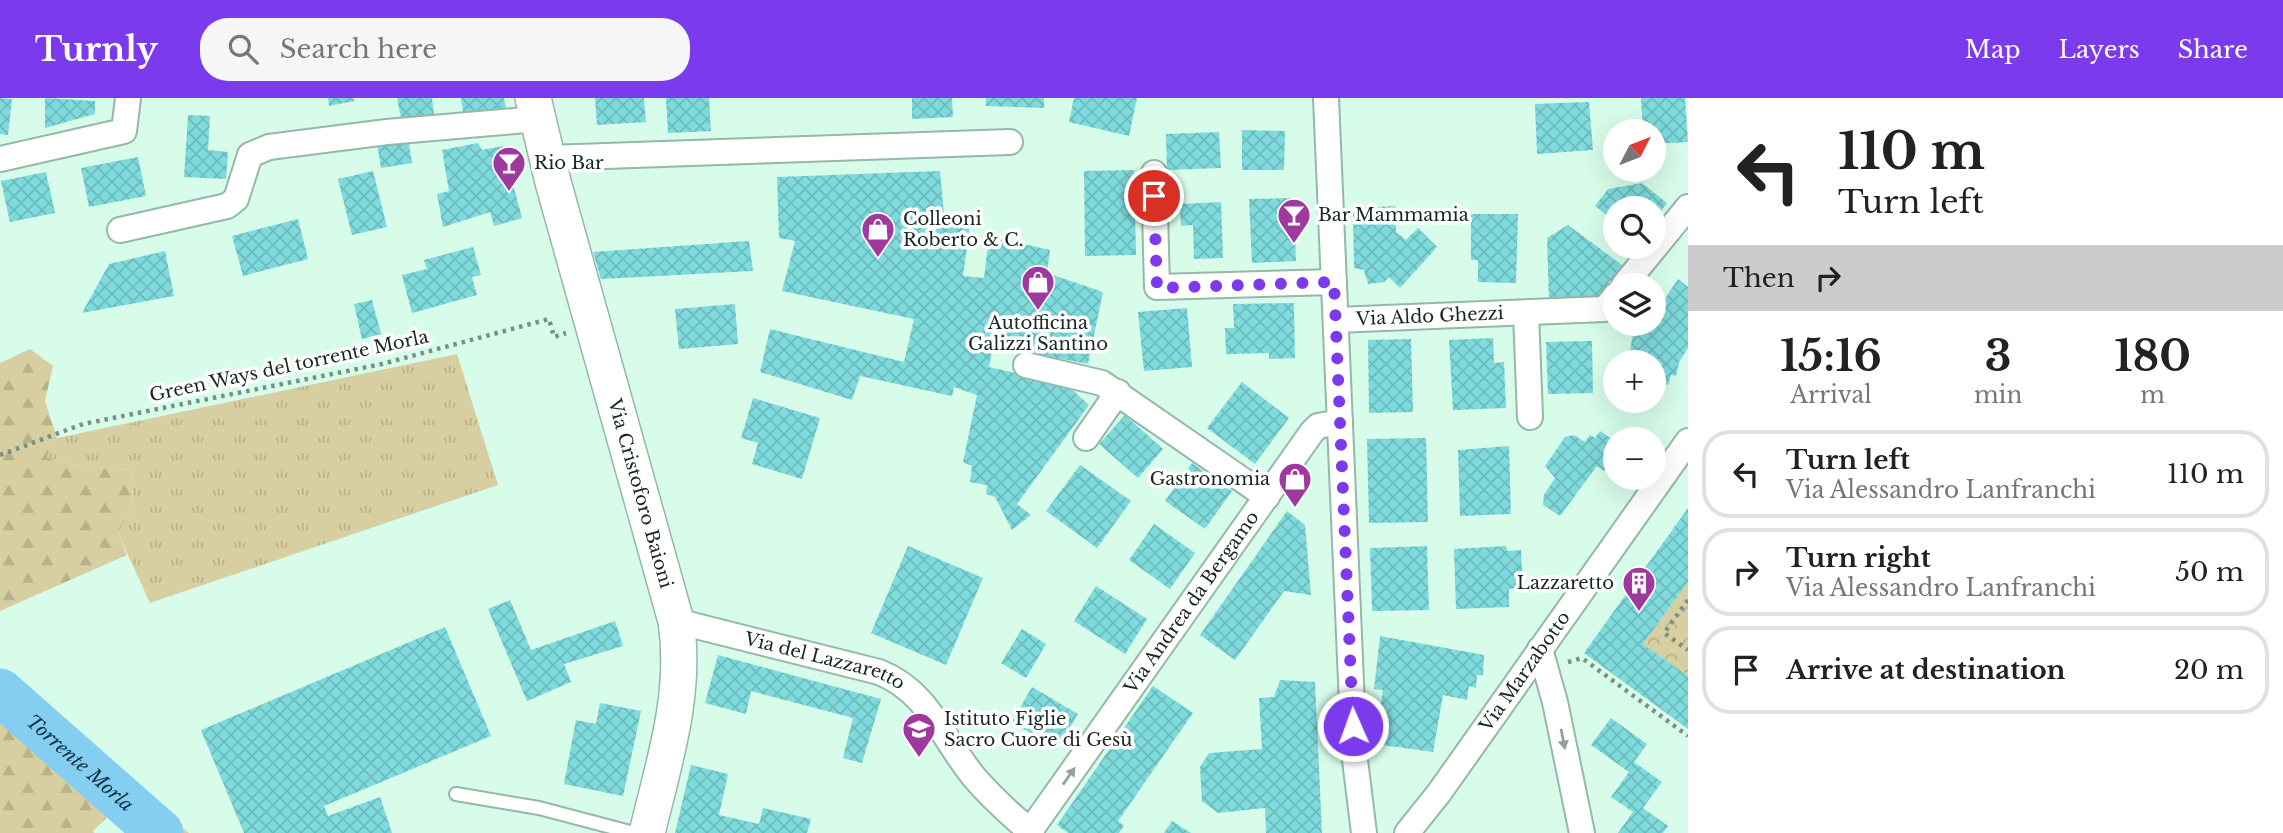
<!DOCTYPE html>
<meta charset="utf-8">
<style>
body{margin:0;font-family:"Libre Baskerville",serif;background:#f6f6f6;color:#222;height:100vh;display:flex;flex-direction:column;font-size:26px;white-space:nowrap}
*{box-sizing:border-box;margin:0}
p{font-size:23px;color:#767676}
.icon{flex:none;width:38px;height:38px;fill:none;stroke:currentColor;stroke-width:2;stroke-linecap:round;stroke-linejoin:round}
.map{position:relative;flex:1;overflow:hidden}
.panel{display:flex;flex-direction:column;background:#fff;width:595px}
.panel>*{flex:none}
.banner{background:#fff;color:#222;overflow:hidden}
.needle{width:46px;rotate:48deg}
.buttons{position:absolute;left:1603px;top:21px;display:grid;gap:14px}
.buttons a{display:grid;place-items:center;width:63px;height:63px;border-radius:50%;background:#fff;box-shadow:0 7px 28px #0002;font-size:35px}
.pin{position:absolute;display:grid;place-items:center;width:60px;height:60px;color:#fff;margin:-30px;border:4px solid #fff;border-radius:50%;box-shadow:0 2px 7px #0007}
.me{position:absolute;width:77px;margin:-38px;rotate:358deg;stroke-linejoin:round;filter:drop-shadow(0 0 5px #0008)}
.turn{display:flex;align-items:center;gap:24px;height:147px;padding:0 35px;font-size:32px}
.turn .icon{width:91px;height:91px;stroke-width:2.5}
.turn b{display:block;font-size:49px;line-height:60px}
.then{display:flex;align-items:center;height:66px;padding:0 35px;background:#0003;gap:14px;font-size:26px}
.eta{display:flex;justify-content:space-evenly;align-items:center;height:119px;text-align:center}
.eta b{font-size:42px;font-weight:800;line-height:49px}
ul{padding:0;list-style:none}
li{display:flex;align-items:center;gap:21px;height:88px;margin:0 14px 10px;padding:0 21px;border:4px solid #e0e0e0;border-radius:28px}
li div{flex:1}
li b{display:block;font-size:26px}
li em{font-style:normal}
header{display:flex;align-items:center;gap:42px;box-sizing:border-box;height:98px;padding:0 35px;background:#7c3aed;color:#fff}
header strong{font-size:33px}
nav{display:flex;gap:38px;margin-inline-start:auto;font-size:24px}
.search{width:490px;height:63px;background:#f6f6f6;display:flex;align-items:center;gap:18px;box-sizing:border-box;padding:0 24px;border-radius:28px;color:#767676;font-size:26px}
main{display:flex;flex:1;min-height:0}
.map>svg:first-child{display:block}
</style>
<header>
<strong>Turnly</strong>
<div class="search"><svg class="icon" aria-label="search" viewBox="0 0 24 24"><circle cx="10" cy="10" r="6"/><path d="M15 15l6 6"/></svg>Search here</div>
<nav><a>Map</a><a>Layers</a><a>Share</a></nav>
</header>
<main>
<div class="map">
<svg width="1688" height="735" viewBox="0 0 1688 735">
<defs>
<pattern id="grass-tufts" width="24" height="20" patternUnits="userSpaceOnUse" patternTransform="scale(1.75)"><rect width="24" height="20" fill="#d7cfa2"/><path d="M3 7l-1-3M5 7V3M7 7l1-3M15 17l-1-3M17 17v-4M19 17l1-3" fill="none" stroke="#b8b28b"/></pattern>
<pattern id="forest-firs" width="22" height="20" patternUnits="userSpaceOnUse" patternTransform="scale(1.75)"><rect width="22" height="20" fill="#d7cfa2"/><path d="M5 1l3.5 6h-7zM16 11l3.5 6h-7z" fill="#b8b28b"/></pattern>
<pattern id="park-crowns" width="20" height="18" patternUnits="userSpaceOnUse" patternTransform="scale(1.75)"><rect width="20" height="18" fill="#d7cfa2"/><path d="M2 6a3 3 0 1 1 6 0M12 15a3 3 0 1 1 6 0" fill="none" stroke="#b8b28b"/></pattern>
<pattern id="building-cross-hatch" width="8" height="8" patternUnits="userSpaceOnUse" patternTransform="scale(1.75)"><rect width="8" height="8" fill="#7edadc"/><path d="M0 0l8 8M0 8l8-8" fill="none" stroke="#6cbbbc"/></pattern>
</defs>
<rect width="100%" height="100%" fill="#d7fcea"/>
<polygon fill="url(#grass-tufts)" points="457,256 498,387 150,505 118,435 133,407 131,372 73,367 45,359 57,340"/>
<g fill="url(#forest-firs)">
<polygon points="30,251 53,268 45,303 57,340 46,359 73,367 131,372 133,407 118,435 127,457 0,513 0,265"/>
<polygon points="0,570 34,608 189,735 148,735 117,710 93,733 94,735 0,735"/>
</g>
<polygon fill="url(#park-crowns)" points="1688,484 1688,578 1643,546"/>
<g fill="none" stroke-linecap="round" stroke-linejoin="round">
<path stroke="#84cef1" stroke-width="47" id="s1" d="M0,594L160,735"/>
</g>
<g fill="url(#building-cross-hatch)">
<polygon points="0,0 12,1 8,37 0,36"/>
<polygon points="45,0 95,3 95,16 45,30"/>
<polygon points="328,0 354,0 354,3 329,8"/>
<polygon points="397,0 432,0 434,17 401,20"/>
<polygon points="461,0 504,0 506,10 463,14"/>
<polygon points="595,0 644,0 646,24 597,27"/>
<polygon points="666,0 709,0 711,33 668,35"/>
<polygon points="912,0 952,0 953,19 912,21"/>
<polygon points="986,0 1044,0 1044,10 986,8"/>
<polygon points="1074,0 1137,0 1129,38 1069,24"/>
<polygon points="1641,0 1685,0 1688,44 1654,46 1654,33 1643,33"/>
<polygon points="1589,4 1593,52 1537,56 1535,6"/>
<polygon points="188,17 210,18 208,52 228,54 226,81 184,79"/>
<polygon points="1242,32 1285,33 1284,72 1242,72"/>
<polygon points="1219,34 1221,70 1167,72 1166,36"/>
<polygon points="408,40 412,65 381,70 377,45"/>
<polygon points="478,45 482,52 503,48 522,120 494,128 490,114 443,129 437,96 449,93 442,52"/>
<polygon points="138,59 146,98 89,109 81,70"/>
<polygon points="1134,72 1136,157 1085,158 1084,73"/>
<polygon points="373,73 387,129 352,137 338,81"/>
<polygon points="940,73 945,127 970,127 963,178 984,180 989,138 1050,152 1047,175 1103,194 1088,266 993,248 989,269 1066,286 1089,307 1017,406 1031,417 1012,432 995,399 986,396 987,387 970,384 972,368 963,364 977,297 954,289 952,298 860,278 852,302 760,274 770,231 904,264 914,221 782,193 795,143 779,140 777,79"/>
<polygon points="46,74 55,115 10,124 1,83"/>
<polygon points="1642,85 1667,105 1654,123 1654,110 1615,110 1615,124 1595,108 1608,91"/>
<polygon points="1294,100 1296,163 1252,165 1249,101"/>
<polygon points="1221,104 1223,160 1194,161 1193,127 1181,128 1180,106"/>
<polygon points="1395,108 1396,134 1406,142 1418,130 1437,149 1400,190 1389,179 1384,184 1368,186 1364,172 1354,170 1353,110"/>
<polygon points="1471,116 1518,116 1516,185 1478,184 1478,162 1471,162"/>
<polygon points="298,121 308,161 243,178 232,138"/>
<polygon points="1568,127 1622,167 1594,204 1549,204 1547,140"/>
<polygon points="749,143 753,173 601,181 593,154"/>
<polygon points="473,149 481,177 472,179 477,197 412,215 402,177 427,171 424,162"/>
<polygon points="165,153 174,198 82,215 109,166"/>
<polygon points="1678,181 1688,189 1688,250 1679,264 1676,278 1671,277 1668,287 1654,284 1654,264 1628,264 1633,236 1641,226 1654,226 1654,208 1658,202 1662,205"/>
<polygon points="372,202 381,236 362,241 354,206"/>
<polygon points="1294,205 1295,260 1269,261 1269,255 1226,256 1225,230 1234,230 1233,206"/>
<polygon points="735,206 738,246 679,251 675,211"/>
<polygon points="1187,210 1192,269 1144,273 1138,214"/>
<polygon points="1493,240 1494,265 1504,264 1506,310 1453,312 1449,242"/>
<polygon points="1411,241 1413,314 1369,315 1368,242"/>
<polygon points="1592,243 1593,295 1548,296 1546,244"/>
<polygon points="1242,284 1289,320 1255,366 1207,330"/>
<polygon points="753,300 820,320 802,381 752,366 758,345 741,340"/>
<polygon points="1125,317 1163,351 1138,380 1099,346"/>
<polygon points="1600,333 1615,343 1615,358 1604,373 1597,368 1560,418 1543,407 1544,397 1555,380 1545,368 1565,339 1574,337 1585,344 1590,337 1595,340"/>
<polygon points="1426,340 1428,424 1369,425 1367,341"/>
<polygon points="1509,348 1511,416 1460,418 1458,352"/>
<polygon points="1192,365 1232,393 1205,431 1165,403"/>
<polygon points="1080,367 1131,403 1097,450 1046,413"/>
<polygon points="1688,410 1688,484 1643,546 1688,578 1688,631 1584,555"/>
<polygon points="1287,413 1305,427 1311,497 1284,493 1235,562 1200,537"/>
<polygon points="1154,426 1195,455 1170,491 1129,462"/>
<polygon points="908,448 983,480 946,567 871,535"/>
<polygon points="1427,448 1429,512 1372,513 1370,450"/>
<polygon points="1506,448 1507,453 1521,452 1523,489 1509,491 1509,509 1456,511 1454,451"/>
<polygon points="1096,488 1147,521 1125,556 1074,523"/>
<polygon points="510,502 531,552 615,523 623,548 564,566 571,584 527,603 488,511"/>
<polygon points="445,529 491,638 324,708 328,718 380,699 392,735 244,735 201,632"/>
<polygon points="1022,531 1046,546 1026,580 1001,565"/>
<polygon points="1380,538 1484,557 1483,577 1477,577 1476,590 1469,588 1467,602 1443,597 1433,654 1375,646 1383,592 1374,591"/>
<polygon points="718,557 881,601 862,665 843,660 853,620 751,593 746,616 705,605"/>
<polygon points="1280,582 1315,584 1322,735 1266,735 1265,710 1218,715 1202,703 1200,669 1209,655 1262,651 1259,600 1274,599"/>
<polygon points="1153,588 1193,615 1118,723 1124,728 1119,735 1068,735 1057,727"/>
<polygon points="1032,589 1078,616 1057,651 1012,624"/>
<polygon points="600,605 641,613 623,698 564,686 576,622 596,626"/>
<polygon points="1611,620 1647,646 1634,664 1662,684 1643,710 1668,728 1663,735 1618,735 1633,714 1611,699 1629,674 1591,647"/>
<polygon points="691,667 728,676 719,717 759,726 763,710 811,721 807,735 675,735"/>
<polygon points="1172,723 1191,735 1164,735"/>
</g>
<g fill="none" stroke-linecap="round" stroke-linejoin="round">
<defs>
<polyline id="lane" points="456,696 539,710 634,735"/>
<g id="street">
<polyline points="1326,0 1354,654 1364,735"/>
<polyline points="548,60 1010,44"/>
<polyline points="0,61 124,33 128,0"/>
<polyline points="1154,75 1157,189 1334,184"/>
<polyline points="120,132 227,108 236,101 250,57 269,49 387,34 538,21"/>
<polyline points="1624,187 1688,109"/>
<polyline points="1526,215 1530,319"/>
<path id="s2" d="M1336,222L1605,211L1615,198"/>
<polyline points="1026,267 1102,285 1267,399"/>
<polyline points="1086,340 1118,294"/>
<path id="s3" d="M676,523L879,574C929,594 941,639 974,679C991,699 1012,718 1032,735"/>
<polyline points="1540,551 1555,604 1582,735"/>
<path id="s4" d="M1030,733L1312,334L1318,328L1340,324"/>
<path id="s5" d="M1407,735L1439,695L1688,343"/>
</g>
<g id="secondary">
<path id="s6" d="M533,0L553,84L676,523C687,596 664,664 647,735"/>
</g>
</defs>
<use href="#lane" stroke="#95b8a7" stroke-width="16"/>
<use href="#street" stroke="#95b8a7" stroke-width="28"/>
<use href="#secondary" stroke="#95b8a7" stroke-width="38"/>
<g stroke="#789185" stroke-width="4.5" stroke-dasharray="3.5 5" stroke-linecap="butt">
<polyline points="0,357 83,326 382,266 549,221 554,239 566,235"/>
<polyline points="1688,502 1664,535 1688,552"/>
<polyline points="1568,564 1582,560 1688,638"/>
</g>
<use href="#lane" stroke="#fff" stroke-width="12"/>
<use href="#street" stroke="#fff" stroke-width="24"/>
<use href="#secondary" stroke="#fff" stroke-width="35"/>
</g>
<defs><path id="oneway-solid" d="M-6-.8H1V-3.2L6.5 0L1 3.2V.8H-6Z" transform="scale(1.75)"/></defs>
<g fill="#989e9b">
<use href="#oneway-solid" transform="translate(1563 641) rotate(79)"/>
<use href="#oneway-solid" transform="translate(1069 678) rotate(-55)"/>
</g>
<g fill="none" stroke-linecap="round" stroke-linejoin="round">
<polyline stroke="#7c3aed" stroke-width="12" stroke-dasharray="0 21.6" points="1154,98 1157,190 1334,184 1353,628"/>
</g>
<defs>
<symbol id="bar-pin" viewBox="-11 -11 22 30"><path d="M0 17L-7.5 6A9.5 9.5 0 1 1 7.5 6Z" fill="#9e399e" stroke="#fff"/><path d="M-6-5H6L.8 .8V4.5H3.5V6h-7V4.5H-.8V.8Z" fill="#fff"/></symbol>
<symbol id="shop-pin" viewBox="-11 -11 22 30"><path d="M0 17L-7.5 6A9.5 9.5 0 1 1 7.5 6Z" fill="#9e399e" stroke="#fff"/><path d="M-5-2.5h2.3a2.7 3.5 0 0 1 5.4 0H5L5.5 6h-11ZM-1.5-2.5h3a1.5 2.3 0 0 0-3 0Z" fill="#fff"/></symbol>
<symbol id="building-pin" viewBox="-11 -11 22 30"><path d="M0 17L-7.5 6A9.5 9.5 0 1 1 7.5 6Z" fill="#9e399e" stroke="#fff"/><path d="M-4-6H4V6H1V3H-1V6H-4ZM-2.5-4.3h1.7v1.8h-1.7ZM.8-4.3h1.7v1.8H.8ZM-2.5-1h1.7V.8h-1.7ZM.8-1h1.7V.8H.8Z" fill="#fff"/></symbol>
<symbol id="school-pin" viewBox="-11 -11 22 30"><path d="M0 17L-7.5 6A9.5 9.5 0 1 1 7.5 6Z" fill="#9e399e" stroke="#fff"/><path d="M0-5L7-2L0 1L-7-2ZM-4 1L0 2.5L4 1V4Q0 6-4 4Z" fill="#fff"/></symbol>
</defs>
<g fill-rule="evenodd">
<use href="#bar-pin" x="490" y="46" width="38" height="52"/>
<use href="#bar-pin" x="1275" y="98" width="38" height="52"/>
<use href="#shop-pin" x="859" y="112" width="38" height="52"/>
<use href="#shop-pin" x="1019" y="165" width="38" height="52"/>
<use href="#shop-pin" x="1276" y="362" width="38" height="52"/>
<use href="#building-pin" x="1620" y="466" width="38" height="52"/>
<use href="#school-pin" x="900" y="612" width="38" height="52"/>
</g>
<g text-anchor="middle" stroke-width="7" stroke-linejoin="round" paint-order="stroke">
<g font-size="18" fill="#192720" stroke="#fff" text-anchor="start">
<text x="534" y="71">Rio Bar</text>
<text x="1318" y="123">Bar Mammamia</text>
<text x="903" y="127">Colleoni<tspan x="903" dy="21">Roberto &amp; C.</tspan></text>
<text x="1038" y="231" text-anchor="middle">Autofficina<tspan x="1038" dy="21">Galizzi Santino</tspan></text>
<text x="1270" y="387" text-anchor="end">Gastronomia</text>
<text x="1614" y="491" text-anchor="end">Lazzaretto</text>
<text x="944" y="627">Istituto Figlie<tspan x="944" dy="21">Sacro Cuore di Gesù</tspan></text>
</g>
<g font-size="18" fill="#192720" stroke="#fff">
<text dy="6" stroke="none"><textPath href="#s2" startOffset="94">Via Aldo Ghezzi</textPath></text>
<text transform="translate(289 268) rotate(-12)" y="6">Green Ways del torrente Morla</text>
<text dy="6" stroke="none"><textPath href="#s6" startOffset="410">Via Cristoforo Baioni</textPath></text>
<text dy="6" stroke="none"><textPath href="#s4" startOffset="280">Via Andrea da Bergamo</textPath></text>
<text dy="6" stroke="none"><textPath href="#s3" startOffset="154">Via del Lazzaretto</textPath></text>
<text dy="6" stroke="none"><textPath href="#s5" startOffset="200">Via Marzabotto</textPath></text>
</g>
<g font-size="19" font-style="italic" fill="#103342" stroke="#fff">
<text dy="7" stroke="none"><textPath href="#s1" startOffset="107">Torrente Morla</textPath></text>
</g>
</g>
</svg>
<div class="buttons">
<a><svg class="needle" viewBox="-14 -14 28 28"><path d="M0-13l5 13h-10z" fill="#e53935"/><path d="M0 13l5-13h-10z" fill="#767676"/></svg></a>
<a><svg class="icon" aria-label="search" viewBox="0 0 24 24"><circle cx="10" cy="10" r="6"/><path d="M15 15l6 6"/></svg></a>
<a><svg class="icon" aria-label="layers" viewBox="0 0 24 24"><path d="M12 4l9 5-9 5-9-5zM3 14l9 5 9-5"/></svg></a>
<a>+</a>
<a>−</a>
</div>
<div class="pin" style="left:1154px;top:98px;background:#d93025"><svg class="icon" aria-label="arrive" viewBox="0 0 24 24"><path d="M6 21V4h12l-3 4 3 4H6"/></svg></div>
<svg class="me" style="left:1353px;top:628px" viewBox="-20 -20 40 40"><circle r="17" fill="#7c3aed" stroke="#fff" stroke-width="3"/><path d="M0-11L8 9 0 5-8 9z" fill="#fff"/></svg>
</div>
<section class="panel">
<div class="banner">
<div class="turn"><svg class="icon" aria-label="left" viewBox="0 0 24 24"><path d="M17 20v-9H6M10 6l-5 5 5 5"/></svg><div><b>110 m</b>Turn left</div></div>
<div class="then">Then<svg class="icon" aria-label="right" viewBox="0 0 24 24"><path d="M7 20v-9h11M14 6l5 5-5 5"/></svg></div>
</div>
<div class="eta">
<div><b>15:16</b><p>Arrival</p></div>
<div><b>3</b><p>min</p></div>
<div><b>180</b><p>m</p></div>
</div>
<ul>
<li><svg class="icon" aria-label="left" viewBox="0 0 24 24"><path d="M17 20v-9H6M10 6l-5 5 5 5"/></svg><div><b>Turn left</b><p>Via Alessandro Lanfranchi</p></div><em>110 m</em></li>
<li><svg class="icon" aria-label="right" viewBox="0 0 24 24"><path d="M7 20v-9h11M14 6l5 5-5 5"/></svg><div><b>Turn right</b><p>Via Alessandro Lanfranchi</p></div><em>50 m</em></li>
<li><svg class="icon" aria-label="arrive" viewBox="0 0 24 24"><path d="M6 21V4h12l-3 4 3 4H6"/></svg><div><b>Arrive at destination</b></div><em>20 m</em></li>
</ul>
</section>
</main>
